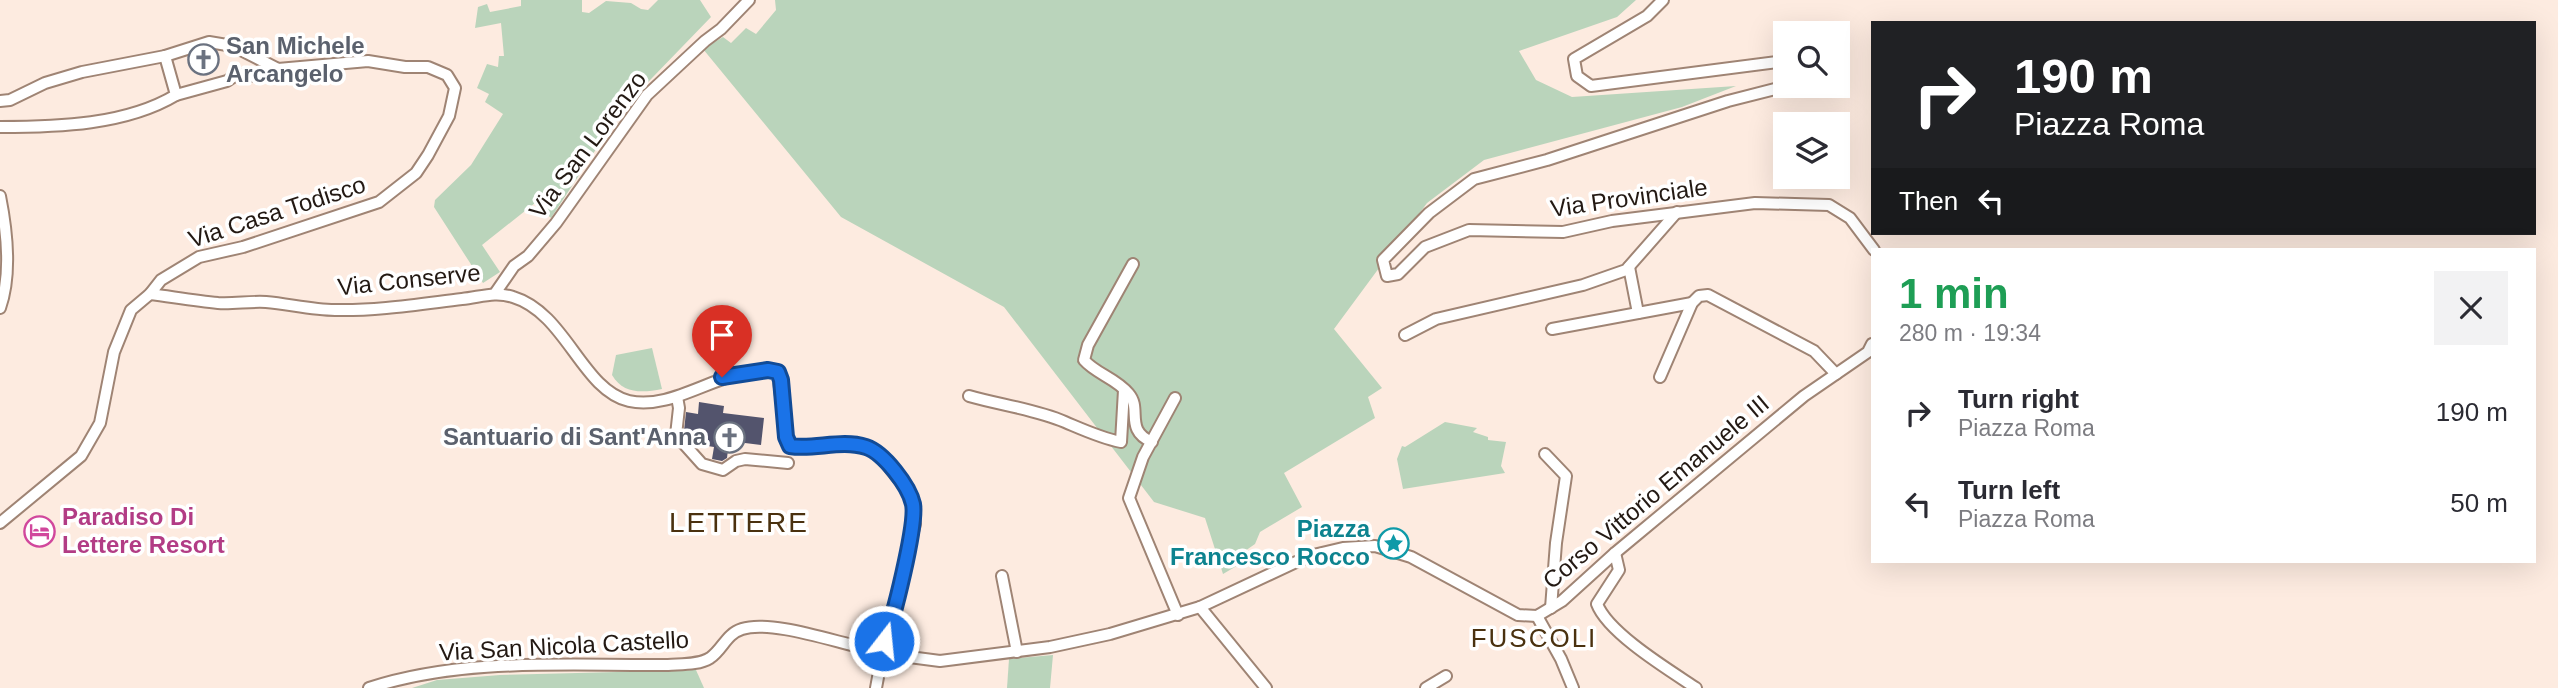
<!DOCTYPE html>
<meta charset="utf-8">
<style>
body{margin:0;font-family:Arial,sans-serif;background:#f2f2f3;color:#2b2b33;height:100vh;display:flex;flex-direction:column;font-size:26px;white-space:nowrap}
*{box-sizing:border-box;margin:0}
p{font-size:23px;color:#7c7c81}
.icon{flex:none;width:38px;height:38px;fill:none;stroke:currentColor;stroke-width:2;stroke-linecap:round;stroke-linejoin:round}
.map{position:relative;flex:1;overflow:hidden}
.side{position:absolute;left:1871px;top:248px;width:665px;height:315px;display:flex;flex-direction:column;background:#fff;border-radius:0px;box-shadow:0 7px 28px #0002}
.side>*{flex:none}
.guide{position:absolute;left:1871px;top:21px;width:665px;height:214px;border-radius:0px;box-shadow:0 7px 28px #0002;background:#202124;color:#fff;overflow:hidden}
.buttons{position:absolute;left:1773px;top:21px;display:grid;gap:14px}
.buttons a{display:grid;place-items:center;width:77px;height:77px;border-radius:0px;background:#fff;box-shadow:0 7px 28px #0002;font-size:35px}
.pin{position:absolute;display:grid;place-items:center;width:60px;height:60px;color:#fff;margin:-72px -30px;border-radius:50% 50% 50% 0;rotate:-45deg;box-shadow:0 0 7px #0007}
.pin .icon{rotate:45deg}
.me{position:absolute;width:77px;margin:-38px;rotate:16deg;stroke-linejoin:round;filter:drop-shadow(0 0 5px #0008)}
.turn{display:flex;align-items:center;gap:24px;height:147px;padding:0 28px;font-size:32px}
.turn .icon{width:91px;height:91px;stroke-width:2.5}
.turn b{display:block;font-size:49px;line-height:60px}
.then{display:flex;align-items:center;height:66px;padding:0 28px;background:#0003;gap:14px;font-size:26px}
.round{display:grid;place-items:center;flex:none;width:74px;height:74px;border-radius:0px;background:#f2f2f3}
.overview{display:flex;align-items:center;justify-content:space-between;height:119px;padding:0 28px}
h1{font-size:42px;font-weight:600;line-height:52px;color:#1e9e55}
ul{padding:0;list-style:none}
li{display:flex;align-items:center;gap:21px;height:91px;padding:0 28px}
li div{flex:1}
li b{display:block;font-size:26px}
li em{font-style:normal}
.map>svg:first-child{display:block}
</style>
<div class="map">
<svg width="2558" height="688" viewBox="0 0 2558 688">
<rect width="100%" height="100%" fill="#fdebe0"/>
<g fill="#bad4bb">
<polygon points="521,0 582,0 582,12 589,13 606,1 631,3 641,9 648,10 658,0 700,0 711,17 623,108 551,218 535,203 482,245 500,272 483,283 434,207 435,200 471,165 503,114 485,102 489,94 477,88 487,64 498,67 499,56 504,56 501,23 475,28 478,7 487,4 490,12 521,6"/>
<polygon points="775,0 1636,0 1617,17 1519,51 1536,80 1572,97 1736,86 1682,107 1484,160 1427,203 1334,329 1382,388 1368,397 1375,418 1284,473 1302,507 1260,532 1255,544 1235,558 1240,564 1223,574 1205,518 1154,502 1004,307 841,217 703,49 723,37 731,43 746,28 756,34 776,10"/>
<path d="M652,348L662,389C642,393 623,394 612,375L616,355Z"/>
<polygon points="1445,422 1477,428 1473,432 1488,437 1488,440 1506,442 1501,466 1505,473 1403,489 1397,459 1402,446 1405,447"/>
<polygon points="1053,655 1050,688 1007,688 1009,659"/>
<polygon points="696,670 704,688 412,688 437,680 500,675"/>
</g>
<g fill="#53546d">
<polygon points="210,50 213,51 212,67 204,74 197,68 197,62 187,57"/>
<polygon points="699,402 724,406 723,413 764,418 761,445 729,441 727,458 722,461 712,459 714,447 695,444 696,432 684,431 686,412 698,414"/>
</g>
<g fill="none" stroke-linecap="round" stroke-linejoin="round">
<defs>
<g id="minor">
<polyline points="1663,0 1647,16 1574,59 1577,76 1591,86 1785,61"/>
<polyline points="1787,86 1728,101 1547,160 1474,179 1429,213 1383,260 1387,276 1398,274 1425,247 1469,230 1563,232 1612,221 1755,203 1829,205 1850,218 1874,250"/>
<polyline points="176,95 227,81 236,75 256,76"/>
<polyline points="0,101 10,100 45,83 82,72 165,56 209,42 233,46 278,69 368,61 405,67 428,67 447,75 455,88 449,116 428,155 416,173 379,202 243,247 199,257 161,280 150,294 131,310 114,352 100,423 81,456 0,523"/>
<path d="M0,127C58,127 126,125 176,95L165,56"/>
<path d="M0,196C7,231 12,274 0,308"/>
<path d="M1133,264L1088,345L1084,360C1096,374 1116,378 1129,394C1142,409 1124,430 1152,442"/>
<polyline points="1629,267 1638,313"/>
<polyline points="496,292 514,266 528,256 556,223 647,95 705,41 721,29 749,0"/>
<path d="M150,294C173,297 196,301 218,303C234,304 250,301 266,302C289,304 312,310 335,310C376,311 420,304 462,299C481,297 495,291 513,297C566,313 582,390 629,401C677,412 726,362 778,372L786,437L790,446L842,444L864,446L876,451L904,486L913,502L915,524L885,641"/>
<polyline points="1552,329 1692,303"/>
<polyline points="1405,335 1436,319 1583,285 1626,270 1677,212"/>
<polyline points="1660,377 1692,303 1699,296 1708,295 1814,351 1836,374"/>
<path d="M969,396C1000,405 1035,409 1065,422C1084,430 1101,438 1121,442L1124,390"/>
<polyline points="677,397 679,408 676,435 702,464 723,470 736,461 745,459 788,463"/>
<polyline points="1175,398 1143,457 1129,498 1178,615"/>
<polyline points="1545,454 1566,476 1556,543 1551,608"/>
<path d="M1615,553L1619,570L1597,604C1608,633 1669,670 1696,688"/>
<polyline points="1002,576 1017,652"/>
<polyline points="1200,607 1266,688"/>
<polyline points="1537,616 1561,659 1573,688"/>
<circle cx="885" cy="651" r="10"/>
<polyline points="894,655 940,661 1050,647 1110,634 1200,607 1309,556 1343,548 1375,546 1411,557 1518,615 1537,616 1562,601 1615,553 1804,396 1868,352 1872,344"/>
<path d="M369,688C464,657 569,666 668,665C681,664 699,665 710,658C723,649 726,634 742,629C772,619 840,644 874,650"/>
<polyline points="876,688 881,661"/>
<polyline points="1426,688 1446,676"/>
</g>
</defs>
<use href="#minor" stroke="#9f8474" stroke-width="14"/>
<use href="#minor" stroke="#fff" stroke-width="10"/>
</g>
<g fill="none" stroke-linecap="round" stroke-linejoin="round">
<defs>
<path id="route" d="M722,377L768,370L778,372L781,380L786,437L790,446C815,450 841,439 866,447C884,453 909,486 913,504C917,524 893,622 884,641"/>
</defs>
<use href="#route" stroke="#114b97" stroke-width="18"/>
<use href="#route" stroke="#1a73e8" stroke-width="12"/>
</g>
<defs>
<symbol id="church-ring" viewBox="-11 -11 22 22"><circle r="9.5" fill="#fff" stroke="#6b7280" stroke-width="1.5"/><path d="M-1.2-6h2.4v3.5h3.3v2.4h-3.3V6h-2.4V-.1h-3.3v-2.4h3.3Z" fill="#6b7280"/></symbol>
<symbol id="hotel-ring" viewBox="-11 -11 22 22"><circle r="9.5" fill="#fff" stroke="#d1479c" stroke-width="1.5"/><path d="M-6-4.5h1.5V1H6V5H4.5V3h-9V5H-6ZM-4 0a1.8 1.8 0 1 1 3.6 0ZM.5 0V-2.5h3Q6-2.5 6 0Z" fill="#d1479c"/></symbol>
<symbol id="sight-ring" viewBox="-11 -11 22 22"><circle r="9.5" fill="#fff" stroke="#0f9aa8" stroke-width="1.5"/><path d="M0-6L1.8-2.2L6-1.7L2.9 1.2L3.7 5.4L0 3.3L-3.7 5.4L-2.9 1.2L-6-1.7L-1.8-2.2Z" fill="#0f9aa8"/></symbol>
</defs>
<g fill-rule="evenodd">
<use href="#church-ring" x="186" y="42" width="35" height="35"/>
<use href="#church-ring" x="712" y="420" width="35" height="35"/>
<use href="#hotel-ring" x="22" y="514" width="35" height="35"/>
<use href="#sight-ring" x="1376" y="526" width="35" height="35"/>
</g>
<g text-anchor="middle" stroke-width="7" stroke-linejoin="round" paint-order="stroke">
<g font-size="24" font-weight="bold" fill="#5b616d" stroke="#fff" text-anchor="start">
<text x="226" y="54">San Michele<tspan x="226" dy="28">Arcangelo</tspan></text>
<text x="706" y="445" text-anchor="end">Santuario di Sant'Anna</text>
</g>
<g font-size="24" fill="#231913" stroke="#fff">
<text transform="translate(588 145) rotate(-53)" y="8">Via San Lorenzo</text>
<text transform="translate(1629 198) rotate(-8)" y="8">Via Provinciale</text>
<text transform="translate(277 212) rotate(-18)" y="8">Via Casa Todisco</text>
<text transform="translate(409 280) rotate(-6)" y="8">Via Conserve</text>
<text transform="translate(1656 492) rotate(-40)" y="8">Corso Vittorio Emanuele III</text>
<text transform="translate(564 646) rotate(-3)" y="8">Via San Nicola Castello</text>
</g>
<g font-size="24" font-weight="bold" fill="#b23c85" stroke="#fff" text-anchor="start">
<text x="62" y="525">Paradiso Di<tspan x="62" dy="28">Lettere Resort</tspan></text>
</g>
<g font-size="24" font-weight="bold" fill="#0d838f" stroke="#fff" text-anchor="end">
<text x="1370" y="537">Piazza<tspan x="1370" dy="28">Francesco Rocco</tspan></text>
</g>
<g font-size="26" letter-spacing="2" fill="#4a310f" stroke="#fff">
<text x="1534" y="647">FUSCOLI</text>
</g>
<g font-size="28" letter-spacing="2" fill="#4a310f" stroke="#fff">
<text x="739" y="532">LETTERE</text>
</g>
</g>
</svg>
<div class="buttons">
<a><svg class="icon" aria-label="search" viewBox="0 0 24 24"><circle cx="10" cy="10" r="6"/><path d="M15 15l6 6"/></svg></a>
<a><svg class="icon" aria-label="layers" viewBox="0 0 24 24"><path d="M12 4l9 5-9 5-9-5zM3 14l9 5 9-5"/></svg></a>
</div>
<div class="pin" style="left:722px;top:377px;background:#d93025"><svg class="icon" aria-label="arrive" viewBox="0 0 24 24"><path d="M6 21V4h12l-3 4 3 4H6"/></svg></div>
<svg class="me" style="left:884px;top:641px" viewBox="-20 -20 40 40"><circle r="17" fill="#1a73e8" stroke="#fff" stroke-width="3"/><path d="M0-11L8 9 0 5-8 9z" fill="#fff"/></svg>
<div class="guide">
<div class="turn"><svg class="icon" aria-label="right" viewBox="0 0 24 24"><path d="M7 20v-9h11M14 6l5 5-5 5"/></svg><div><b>190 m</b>Piazza Roma</div></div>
<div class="then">Then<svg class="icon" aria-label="left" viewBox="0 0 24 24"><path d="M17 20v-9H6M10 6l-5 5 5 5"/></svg></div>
</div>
<section class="side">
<div class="overview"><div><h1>1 min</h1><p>280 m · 19:34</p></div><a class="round"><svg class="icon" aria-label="close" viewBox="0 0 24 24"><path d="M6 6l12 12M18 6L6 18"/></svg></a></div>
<ul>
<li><svg class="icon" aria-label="right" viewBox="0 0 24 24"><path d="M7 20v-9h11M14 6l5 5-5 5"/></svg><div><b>Turn right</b><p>Piazza Roma</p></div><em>190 m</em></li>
<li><svg class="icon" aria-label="left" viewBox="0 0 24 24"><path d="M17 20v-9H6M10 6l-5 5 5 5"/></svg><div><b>Turn left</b><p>Piazza Roma</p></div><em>50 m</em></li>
</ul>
</section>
</div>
